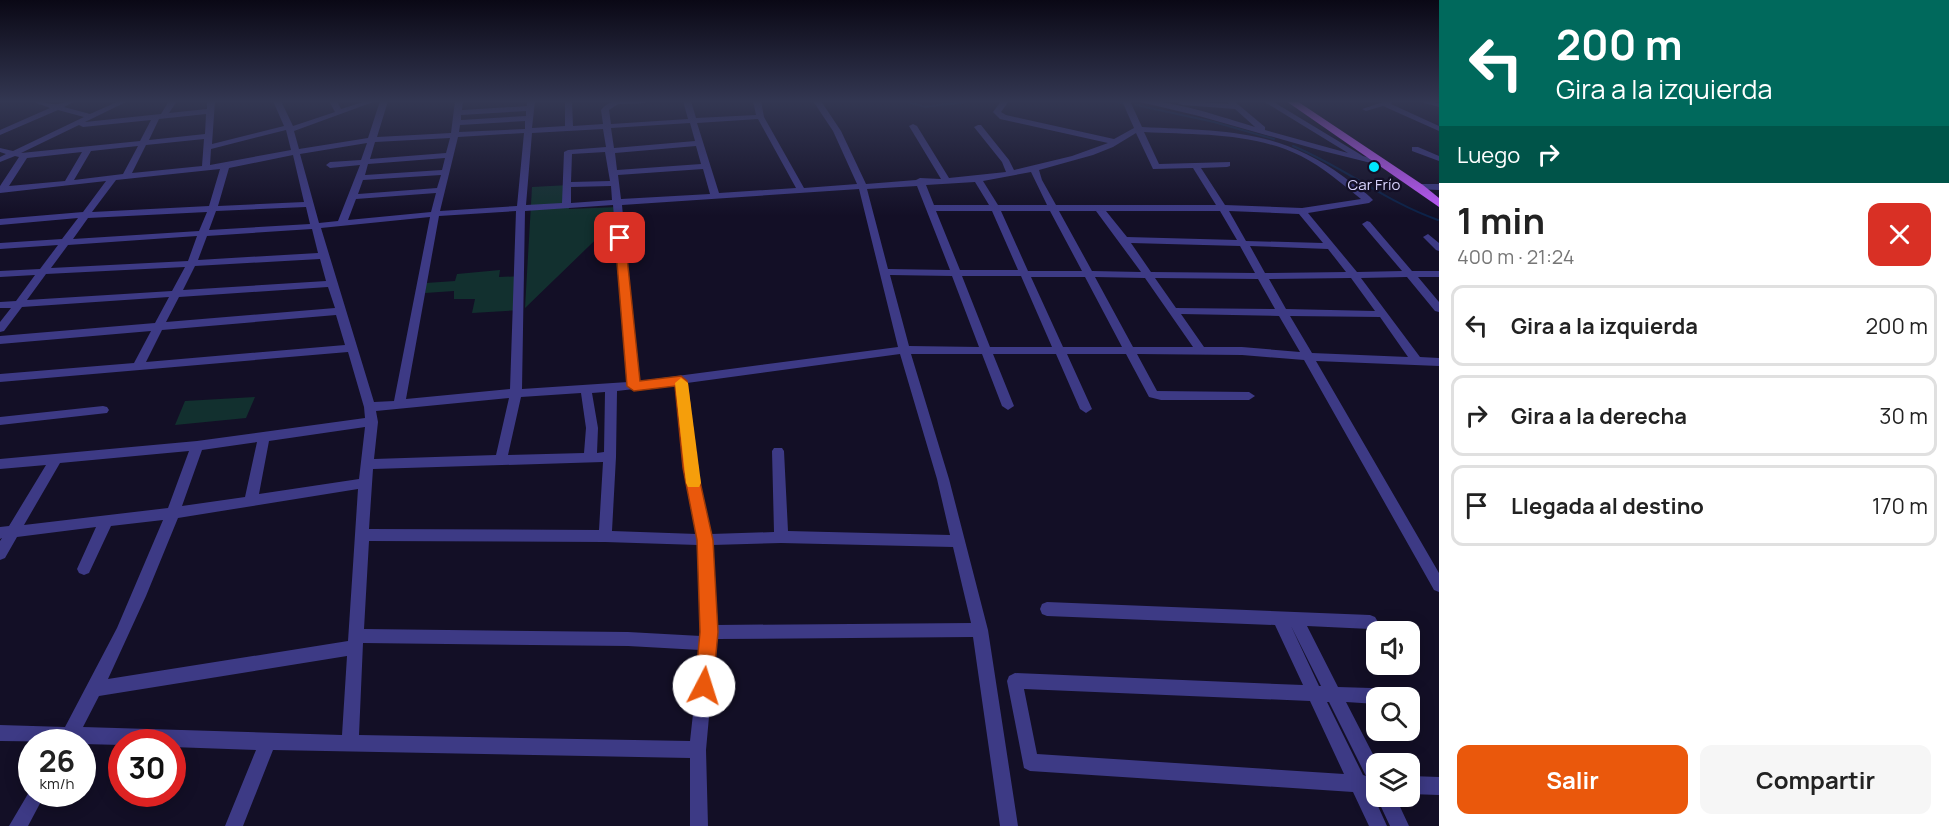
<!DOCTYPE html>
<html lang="es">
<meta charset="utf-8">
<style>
body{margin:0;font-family:Manrope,sans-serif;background:#f6f6f6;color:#222;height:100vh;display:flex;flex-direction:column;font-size:22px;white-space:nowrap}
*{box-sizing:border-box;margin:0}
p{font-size:20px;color:#767676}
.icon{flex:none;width:33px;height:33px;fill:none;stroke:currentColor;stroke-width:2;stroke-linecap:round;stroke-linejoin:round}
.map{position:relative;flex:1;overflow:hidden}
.panel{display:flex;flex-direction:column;background:#fff;width:510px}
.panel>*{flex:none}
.top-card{background:#00695c;color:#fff;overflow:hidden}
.tools{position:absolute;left:1366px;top:621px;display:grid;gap:12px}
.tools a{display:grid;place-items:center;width:54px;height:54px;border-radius:12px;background:#fff;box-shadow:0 3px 15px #0003;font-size:30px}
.speed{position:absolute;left:18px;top:729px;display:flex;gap:12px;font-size:30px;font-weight:700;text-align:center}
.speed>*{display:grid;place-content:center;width:78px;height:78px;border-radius:50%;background:#fff;box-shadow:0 3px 15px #0003;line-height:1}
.speed small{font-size:15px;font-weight:400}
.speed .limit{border:9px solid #d22;background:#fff;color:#111}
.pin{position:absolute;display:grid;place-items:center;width:51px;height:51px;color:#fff;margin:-26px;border-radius:12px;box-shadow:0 3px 9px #0006}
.me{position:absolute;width:66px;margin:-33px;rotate:5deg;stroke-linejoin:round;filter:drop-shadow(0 0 4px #0008)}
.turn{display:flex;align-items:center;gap:21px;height:126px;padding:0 18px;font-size:27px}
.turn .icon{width:78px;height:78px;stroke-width:2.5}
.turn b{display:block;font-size:42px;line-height:51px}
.then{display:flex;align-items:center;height:57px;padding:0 18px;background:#0003;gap:12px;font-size:22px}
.round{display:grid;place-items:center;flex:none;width:63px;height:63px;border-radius:12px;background:#f6f6f6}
.overview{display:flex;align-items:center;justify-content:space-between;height:102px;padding:0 18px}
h1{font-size:36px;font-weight:700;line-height:45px}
.button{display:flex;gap:12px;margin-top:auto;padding:12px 18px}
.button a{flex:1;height:69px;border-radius:12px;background:#ea580c;color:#fff;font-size:24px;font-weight:700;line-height:69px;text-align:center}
.button a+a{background:#f6f6f6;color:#222}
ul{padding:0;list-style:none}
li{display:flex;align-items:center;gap:18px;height:81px;margin:0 12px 9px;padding:0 6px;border:3px solid #e0e0e0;border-radius:12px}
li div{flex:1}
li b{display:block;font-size:22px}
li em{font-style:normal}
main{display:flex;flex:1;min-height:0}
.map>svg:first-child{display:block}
</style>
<main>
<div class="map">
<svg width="1439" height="826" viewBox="0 0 1439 826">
<rect width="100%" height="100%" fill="#130f26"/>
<g fill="#12302f">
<polygon points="569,185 569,209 618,207 618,218 525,308 532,187"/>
<polygon points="500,270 499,277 524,276 520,310 472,313 475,299 454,299 454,291 425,293 426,283 455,281 457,274"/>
<polygon points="255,397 246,418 175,425 185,401"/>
</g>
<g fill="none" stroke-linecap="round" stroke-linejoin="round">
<g stroke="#0c2248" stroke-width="2">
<polyline points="905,101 925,107 972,101"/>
<polyline points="1108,101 1123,103"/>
<polyline points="1136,105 1214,122 1274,139"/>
<path d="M1293,146C1344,167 1386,202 1438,220"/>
</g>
<g fill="#3d3a85" fill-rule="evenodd">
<path d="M31,101C40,101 52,105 58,104C65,103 68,101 75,101L64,107L90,114L119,101H128L85,122L161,114L169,101H177L169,113L207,109V101H215L212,144L284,126L273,101H281L293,126L335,112L329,101H337L341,109L366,101H376L294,131L299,149L368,138L380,101H388L377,137L451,133L455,101H463L462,110L527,106V101H535L532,128L565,126V101L572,102L573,126L603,124L601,110C611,96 632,100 648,101L644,103L618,104L609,110L611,124L688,119L683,101H691L696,118L756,115L753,101H761L764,117L804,188L857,184L833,131L813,101H821L841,131L866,184L916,180L920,178L941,179L909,126L913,124L917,126L949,178L1006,172L1002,162L974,127L978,125H981L1009,160L1014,170L1072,156L1108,143L1000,119L993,112L1001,101H1009L1001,112L1006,115L1114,139L1134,128L1122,101H1130L1142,127C1220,131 1278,128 1344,177C1354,185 1365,191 1373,200L1369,203L1308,213L1357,272L1402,271L1362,224L1367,221L1370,222L1412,271H1439V277H1418L1439,302V312L1435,311L1407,277L1361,278L1420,357L1439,358V366L1316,361L1439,573V592L1434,590L1304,360L1242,355L1137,354L1157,391L1249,392L1255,396L1249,400H1161L1149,397L1126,354H1067L1092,409L1086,413L1080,409L1056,354H993L1014,406L1008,410L1002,406L982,354H911L949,479L988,630L1018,826H1000L973,637L716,639L706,750L708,826H690V758L273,750L243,826H225L256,750L172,747V742H122V745L82,744V742L0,741V725L65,727L117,628L163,520L111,526L89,573L84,575L79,573L77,569L96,527L17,537L5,558L0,560V541L2,538L0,539V527L9,526L46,465L0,469V459L197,441L365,418L364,407L348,352L0,382V374L134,363L151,331L0,344V336L155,323L169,297L22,307L4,331L0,332V322L11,308H0V302L16,301L35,275L0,277V271L40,269L58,245L0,249V243L62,239L78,218L0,225V219L83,212L106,181L0,193V186L19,157L15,156L0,162V157L6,154L0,152V148L13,151L84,117L58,110L0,135V130L50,108ZM526,111V116L461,120V115ZM206,114L205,134L149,140L159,119ZM758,119L796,188L719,193L697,123ZM151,120L140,141L21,153L79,125L83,127ZM525,121V129L459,132L460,125ZM690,123L695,141L614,148L611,128ZM603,129L606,147L568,150L564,152L562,203L526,205L532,133ZM286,130L291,150L210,165L211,149ZM1144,132C1197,135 1252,132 1301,156C1323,167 1342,184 1361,199L1302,208L1225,205L1201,168L1227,167L1230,166V162L1159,164ZM524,133L517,206L440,211L458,137ZM1136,133L1153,169L1193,168L1216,205H1056L1042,180L1039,170L1093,155L1113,147ZM450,138L446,153L370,159L375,142ZM204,139L202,166L132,173L146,145ZM367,143L361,160L330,162L326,165L330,168L360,165L338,221L319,223L300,154ZM138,146L123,174L74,180L91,151ZM696,146L701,164L617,170L615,153ZM82,152L65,181L9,186L27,158ZM605,152L610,181L571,182L572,154ZM293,155L304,202L218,206L229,168ZM445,158L442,170L365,175L368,164ZM220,169L209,206L92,212L116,180ZM703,169L710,194L621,199L618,175ZM1031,172L1047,205H998L983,181ZM441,175L437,188L358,194L363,180ZM975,182L989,205H934L926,185ZM611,186L612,200L571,203V187ZM917,186L950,270L888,269L867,189ZM859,189L898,347L639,381L622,205ZM436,193L431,212L348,220L356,199ZM613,205L628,382L522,389L525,211ZM306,207L310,224L209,230L216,211ZM516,211L510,389L406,399L439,216ZM936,211H992L1018,270H960ZM1001,211H1050L1082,271H1028ZM1059,211H1096L1141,272L1092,271ZM1106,211H1220L1237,240L1127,237ZM1229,211L1299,214L1323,243L1246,241ZM207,212L199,231L73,239L88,218ZM430,217L394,401L374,402L321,228ZM312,229L318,253L198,260L207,236ZM197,236L188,261L51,268L68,245ZM1131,243L1240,246L1255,273L1151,272ZM1250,246L1328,249L1346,272L1265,273ZM320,259L326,281L183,290L195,266ZM185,267L172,291L27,300L46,274ZM890,275L952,276L979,347L909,346ZM962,276H1021L1052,347H990ZM1031,277H1085L1122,347H1063ZM1095,277L1145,278L1193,347H1133ZM1155,278L1258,279L1275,309L1176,308ZM1351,278L1375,311L1286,309L1269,279ZM328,287L335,308L166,322L179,297ZM1181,314L1279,316L1300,352L1242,347H1204ZM336,315L345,345L146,362L162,330ZM1290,316L1380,317L1408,357L1312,353ZM900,354L937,479L950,535L788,531L784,451L782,448H774L772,451L774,532L711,534L696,468L687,383ZM676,384L684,468L697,534L612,531L616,457L617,391ZM605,392L604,452L597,453L598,428L592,393ZM581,393L586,428L584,453L508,455L521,397ZM509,398L496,455L374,459L378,422L376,411ZM365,427L359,479L259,494L269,441ZM257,442L245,497L182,506L202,450ZM189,451L168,508L24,525L60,463ZM603,462L599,530L369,529L373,469ZM358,489L348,641L108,679L146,596L178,518ZM369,541L605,542L698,545L701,636L628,632L364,629ZM781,543L953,547L971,623L716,625L712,545ZM363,643L628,646L700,650L690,741L359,735ZM347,656L342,735L83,727L99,696Z"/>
<path d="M1136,101C1171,99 1221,117 1255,127L1235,109L1182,105L1178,103L1182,101L1229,104L1226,101H1234L1265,127V130L1348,153L1263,101H1272L1363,156L1387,163L1383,166L1319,150L1199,116Z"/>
<polygon points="1386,101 1393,101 1391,104 1439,126 1439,131 1383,106 1366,111 1362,109"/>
<polygon points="1423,101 1439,103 1439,107 1424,103"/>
<polygon points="1412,147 1418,147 1439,156 1439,161 1412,151"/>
<polygon points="1419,184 1439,184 1439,190 1416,189 1415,187"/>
<polygon points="1428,234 1439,243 1439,251 1436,250 1423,237"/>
<polygon points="103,406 107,407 109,410 107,413 0,425 0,417"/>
<path d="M1047,602L1370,615L1375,617L1378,622L1375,627L1370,629L1307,626L1338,687L1404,689L1410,691L1412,697L1410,702V698H1377V704L1346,702L1378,764L1377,794L1372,793L1387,826H1369L1353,792L1030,771L1024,768L1007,681L1009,676L1015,673L1303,685L1275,625L1047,616L1042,614L1040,609L1042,604ZM1291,626L1321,686H1319ZM1024,689L1310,701L1344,774L1037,754ZM1327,702H1329L1366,776L1363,775Z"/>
<polygon points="1410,776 1439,777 1439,795 1410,794"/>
<polygon points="32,787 32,794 45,794 28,826 9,826"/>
<polygon points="1377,794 1377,796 1395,796 1409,826 1390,826 1376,796"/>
</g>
<polygon fill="#c25bff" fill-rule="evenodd" points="1286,101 1297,101 1423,185 1439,198 1439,207"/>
</g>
<linearGradient id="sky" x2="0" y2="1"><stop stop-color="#0a0815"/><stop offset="0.47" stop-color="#333752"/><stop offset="1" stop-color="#333752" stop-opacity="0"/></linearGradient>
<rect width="1439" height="216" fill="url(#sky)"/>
<polygon fill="#ea580c" stroke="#983908" stroke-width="1.5" points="620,235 625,238 640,381 681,376 687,381 697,468 713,540 718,632 713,686 710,692 704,694 698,692 695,686 700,632 697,540 683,468 675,386 634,391 627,386 615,238"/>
<polygon fill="#f59e0b" points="681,378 688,383 701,483 699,487 688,487 686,483 675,383"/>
<circle fill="#00e5ff" stroke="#130f26" stroke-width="2" cx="1374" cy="167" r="6"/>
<g text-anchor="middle" stroke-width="4.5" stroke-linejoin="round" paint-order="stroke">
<g font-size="15" fill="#d9d4ff" stroke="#130f26">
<text x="1374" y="190">Car Frío</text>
</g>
</g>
</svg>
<div class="tools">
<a><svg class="icon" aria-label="sound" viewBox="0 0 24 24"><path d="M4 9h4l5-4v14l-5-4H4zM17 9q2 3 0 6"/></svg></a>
<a><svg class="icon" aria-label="search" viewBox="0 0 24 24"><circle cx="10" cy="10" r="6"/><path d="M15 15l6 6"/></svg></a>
<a><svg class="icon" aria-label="layers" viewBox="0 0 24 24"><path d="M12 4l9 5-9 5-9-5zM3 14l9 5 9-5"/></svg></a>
</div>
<div class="speed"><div>26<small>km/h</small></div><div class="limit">30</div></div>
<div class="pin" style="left:620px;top:238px;background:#d93025"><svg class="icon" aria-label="arrive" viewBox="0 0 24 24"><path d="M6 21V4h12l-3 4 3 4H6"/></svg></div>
<svg class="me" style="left:704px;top:686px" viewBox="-20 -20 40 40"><circle r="19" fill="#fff"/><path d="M0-13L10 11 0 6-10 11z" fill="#ea580c"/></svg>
</div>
<section class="panel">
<div class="top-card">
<div class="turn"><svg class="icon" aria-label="left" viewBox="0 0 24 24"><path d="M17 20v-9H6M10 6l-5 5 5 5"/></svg><div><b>200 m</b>Gira a la izquierda</div></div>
<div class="then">Luego<svg class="icon" aria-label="right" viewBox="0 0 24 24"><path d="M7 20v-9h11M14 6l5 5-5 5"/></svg></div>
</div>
<div class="overview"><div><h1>1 min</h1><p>400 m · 21:24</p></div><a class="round" style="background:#d93025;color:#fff"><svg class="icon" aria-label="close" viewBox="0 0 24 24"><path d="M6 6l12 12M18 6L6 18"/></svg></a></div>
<ul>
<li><svg class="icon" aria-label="left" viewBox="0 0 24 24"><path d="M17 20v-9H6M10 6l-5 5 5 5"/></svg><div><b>Gira a la izquierda</b></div><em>200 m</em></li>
<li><svg class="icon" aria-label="right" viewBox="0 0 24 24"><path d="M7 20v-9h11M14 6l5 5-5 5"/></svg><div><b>Gira a la derecha</b></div><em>30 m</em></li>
<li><svg class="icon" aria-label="arrive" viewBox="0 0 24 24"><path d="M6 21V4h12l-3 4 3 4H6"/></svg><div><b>Llegada al destino</b></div><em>170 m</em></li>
</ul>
<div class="button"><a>Salir</a><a>Compartir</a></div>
</section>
</main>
